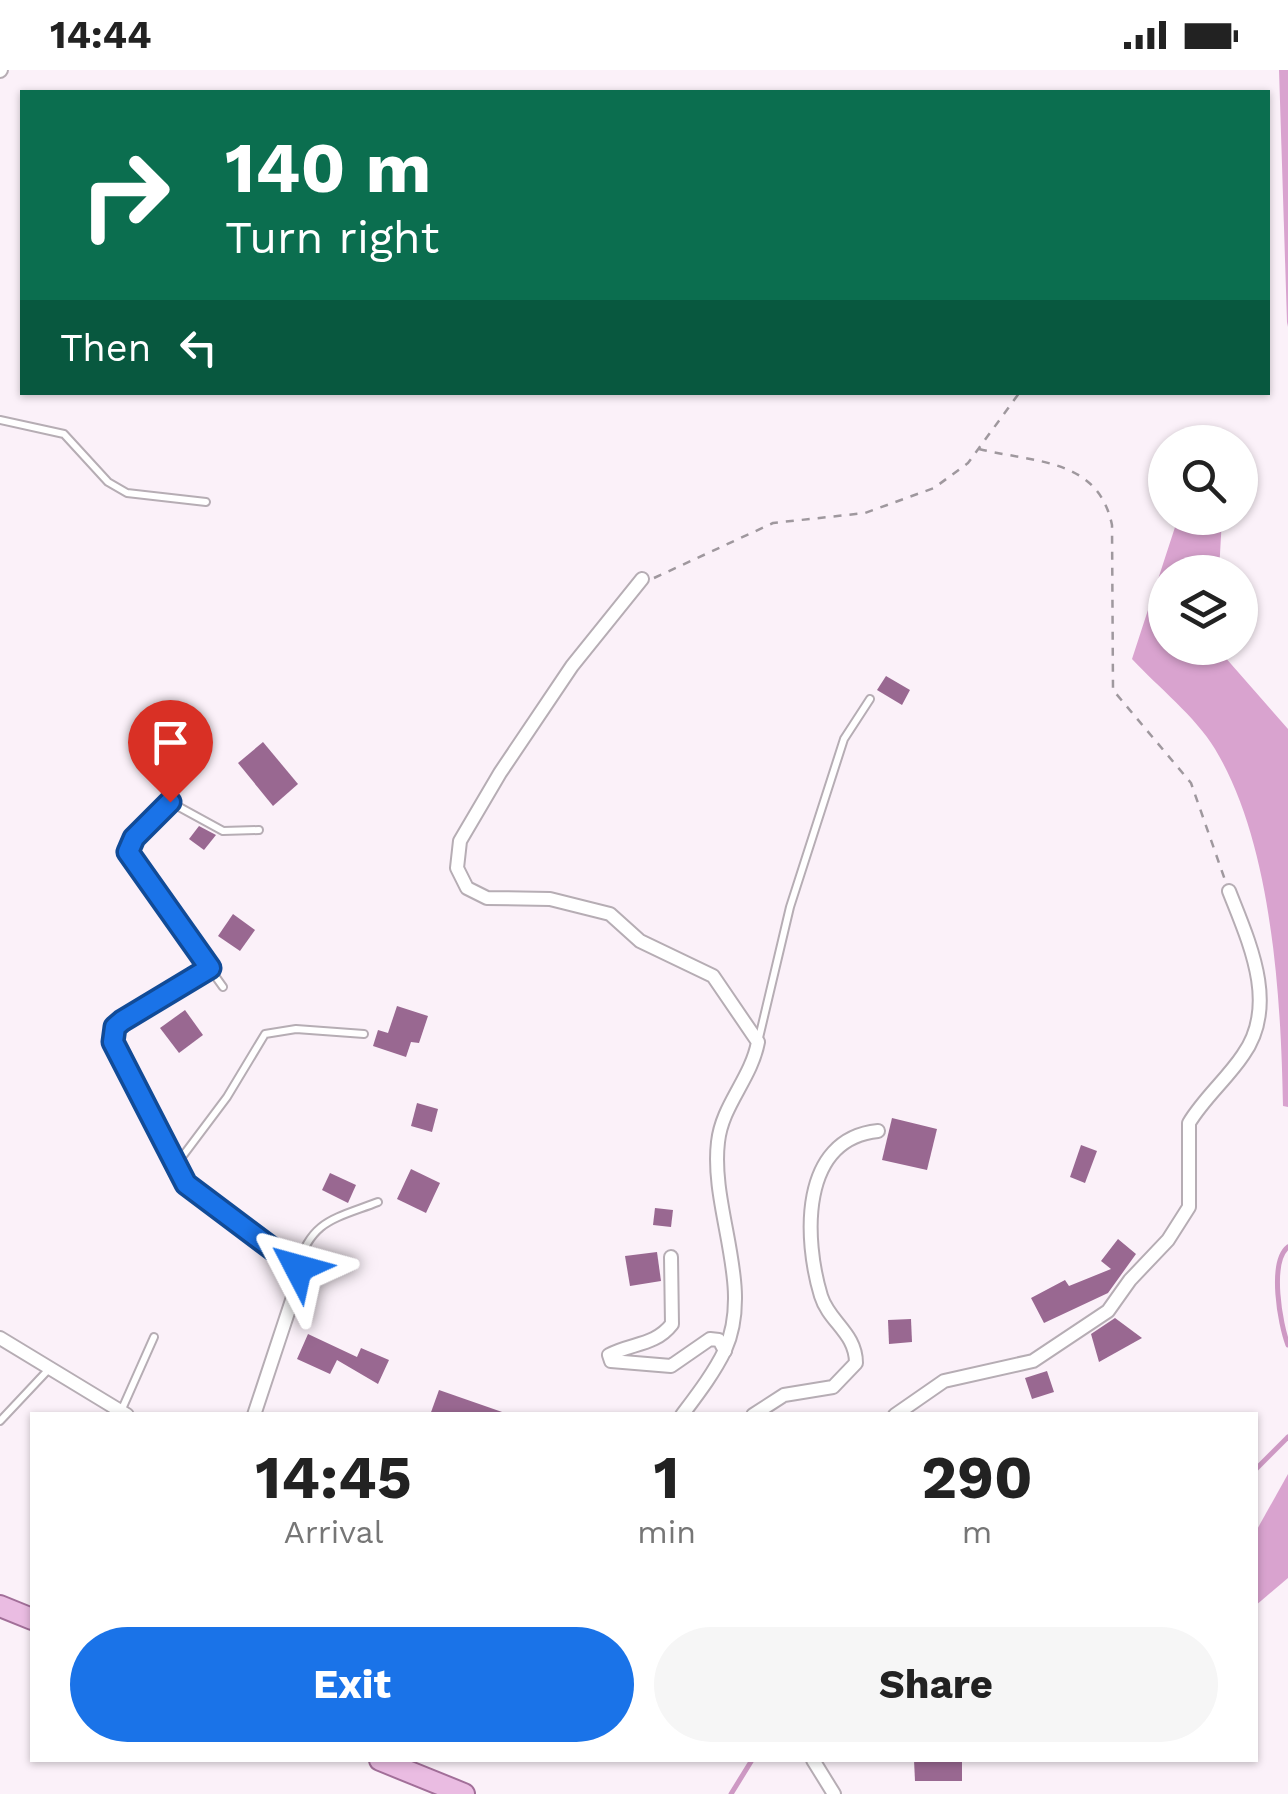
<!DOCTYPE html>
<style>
body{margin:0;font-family:"Work Sans",sans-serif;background:#f6f6f6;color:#222;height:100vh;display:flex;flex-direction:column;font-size:38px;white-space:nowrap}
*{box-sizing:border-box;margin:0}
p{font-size:32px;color:#767676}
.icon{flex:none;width:55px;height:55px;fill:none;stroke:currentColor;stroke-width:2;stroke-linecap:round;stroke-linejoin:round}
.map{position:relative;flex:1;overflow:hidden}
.side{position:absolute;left:30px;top:1342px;width:1228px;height:350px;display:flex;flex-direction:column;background:#fff;border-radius:0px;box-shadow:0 2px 8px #0004}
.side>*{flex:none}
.hud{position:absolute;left:20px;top:20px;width:1250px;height:305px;border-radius:0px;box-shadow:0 2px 8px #0004;background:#0b6e4f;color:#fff;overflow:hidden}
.controls{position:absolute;left:1148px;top:355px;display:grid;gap:20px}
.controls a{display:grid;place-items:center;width:110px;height:110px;border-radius:50%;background:#fff;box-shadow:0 2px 8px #0004;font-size:50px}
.pin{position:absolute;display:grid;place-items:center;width:85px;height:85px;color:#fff;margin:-102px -42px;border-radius:50% 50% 50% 0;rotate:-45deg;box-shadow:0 0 10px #0007}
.pin .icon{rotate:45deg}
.me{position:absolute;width:110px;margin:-55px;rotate:309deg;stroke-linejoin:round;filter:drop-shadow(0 0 8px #0008)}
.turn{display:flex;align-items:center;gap:35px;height:210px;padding:0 40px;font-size:45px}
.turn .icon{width:130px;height:130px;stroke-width:2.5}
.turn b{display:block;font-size:70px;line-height:85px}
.then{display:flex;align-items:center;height:95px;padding:0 40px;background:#0003;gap:20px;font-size:38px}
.eta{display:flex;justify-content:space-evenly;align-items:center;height:170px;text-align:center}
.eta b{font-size:60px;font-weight:700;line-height:70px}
.cta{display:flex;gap:20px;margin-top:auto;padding:20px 40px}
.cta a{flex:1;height:115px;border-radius:60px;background:#1a73e8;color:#fff;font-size:40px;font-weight:700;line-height:115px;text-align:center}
.cta a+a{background:#f6f6f6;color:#222}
.status{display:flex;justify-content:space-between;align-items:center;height:70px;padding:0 50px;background:#fff;direction:ltr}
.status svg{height:28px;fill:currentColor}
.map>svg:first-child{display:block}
</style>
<div class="status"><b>14:44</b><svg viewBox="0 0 49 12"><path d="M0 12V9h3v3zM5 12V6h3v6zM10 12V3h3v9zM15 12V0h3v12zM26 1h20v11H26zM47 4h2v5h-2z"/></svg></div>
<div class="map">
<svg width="1288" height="1724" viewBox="0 0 1288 1724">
<rect width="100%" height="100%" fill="#fbf1f9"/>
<g fill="#d9a3cf">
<polygon points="1279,0 1288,0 1288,257 1287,252"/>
<path d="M1178,448H1222L1219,502H1165V578H1217L1288,659V1037L1283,1036C1281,927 1272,773 1215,679C1196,647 1158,617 1132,589Z"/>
<polygon points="1288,1404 1288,1508 1255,1536 1255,1463"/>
</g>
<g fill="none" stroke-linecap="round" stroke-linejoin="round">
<g stroke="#ce99c4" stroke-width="5">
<path d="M1288,1177C1269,1192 1280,1254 1288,1275"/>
<polyline points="1255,1400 1288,1367"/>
<polyline points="731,1724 752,1690"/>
</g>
</g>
<g fill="#996891">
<polygon points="886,606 910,620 902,635 877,620"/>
<polygon points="263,672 298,714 273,736 238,693"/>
<polygon points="199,756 216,765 204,780 189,769"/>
<polygon points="233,844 255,860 240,881 218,866"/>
<polygon points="397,936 428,946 419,973 411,972 406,987 373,976 378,960 388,963"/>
<polygon points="185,940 203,965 179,983 160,958"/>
<polygon points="417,1033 438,1039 432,1062 411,1056"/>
<polygon points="892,1048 937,1059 927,1100 882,1090"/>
<polygon points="1081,1075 1097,1081 1085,1113 1070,1107"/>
<polygon points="411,1099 440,1113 426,1143 397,1129"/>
<polygon points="330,1103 356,1115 348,1133 322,1120"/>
<polygon points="655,1138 673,1140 671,1157 653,1155"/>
<polygon points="1118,1169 1136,1184 1108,1223 1044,1253 1031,1228 1065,1210 1069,1216 1111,1199 1101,1191"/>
<polygon points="657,1182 661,1211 630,1216 625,1186"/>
<polygon points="1115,1248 1142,1268 1099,1292 1091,1264"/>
<polygon points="911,1249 912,1272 889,1274 888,1250"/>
<polygon points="308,1264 357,1287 361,1278 389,1290 378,1314 337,1290 330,1304 297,1289"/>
<polygon points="1047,1301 1054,1322 1032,1329 1025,1308"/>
<polygon points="439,1320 505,1343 504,1345 430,1345"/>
<polygon points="914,1690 962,1690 962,1711 915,1711"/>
</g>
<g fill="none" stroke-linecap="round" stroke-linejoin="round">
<defs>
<g id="lane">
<polyline points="0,350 64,364 108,412 127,423 206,432"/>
<polyline points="223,917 132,790 128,775 170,732 223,761 259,760"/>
<polyline points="758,972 790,837 844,669 870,629"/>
<polyline points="176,1095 227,1027 265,964 296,959 364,964"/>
<path d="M297,1198C311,1150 334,1149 378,1132"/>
<polyline points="122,1339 154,1267"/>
<polyline points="0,1351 49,1299"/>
</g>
<g id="street">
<polyline points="0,1 1,0"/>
<path d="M642,509L572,596L500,703L460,771L457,798L467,818L487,828L550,829L610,844L640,871L713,906L758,972C751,1009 722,1035 718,1072C710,1139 754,1216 725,1280C714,1303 697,1325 682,1345"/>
<polyline points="209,898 122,951 115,957 113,973 186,1114 288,1190 300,1206 254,1345"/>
<path d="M671,1187L672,1254C655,1276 631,1273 609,1285L611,1291L671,1296L710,1269L719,1270L725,1281"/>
<polyline points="0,1268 127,1345"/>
<path d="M753,1345L784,1325L833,1317L856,1293C856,1263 829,1252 821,1226C804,1170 799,1069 878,1061"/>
<path d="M895,1345L944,1311L1033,1291L1108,1241L1130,1210L1168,1170L1189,1137V1053C1204,1028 1227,1009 1243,985C1279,935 1249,872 1229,821"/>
<polyline points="813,1690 834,1724"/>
</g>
<g id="primary">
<polyline points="0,1536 32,1549"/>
<polyline points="380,1690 464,1724"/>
</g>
</defs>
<use href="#lane" stroke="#b6adb4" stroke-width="10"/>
<use href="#street" stroke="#b6adb4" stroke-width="16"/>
<use href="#primary" stroke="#a26f99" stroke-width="24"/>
<g stroke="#9f989e" stroke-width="2.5" stroke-dasharray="8 8" stroke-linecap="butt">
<path d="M979,379C1036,393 1098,388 1112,455L1113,620L1191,713L1225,810"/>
<polyline points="654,508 773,453 865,443 934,418 968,393 1020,322"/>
</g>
<use href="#lane" stroke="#fff" stroke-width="6"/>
<use href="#street" stroke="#fff" stroke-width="12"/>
<use href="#primary" stroke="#eabce2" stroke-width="20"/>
</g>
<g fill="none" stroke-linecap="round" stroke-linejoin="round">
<defs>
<polyline id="route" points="170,732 134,768 128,782 210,898 122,951 115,957 113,972 186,1114 298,1198"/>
</defs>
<use href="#route" stroke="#114b97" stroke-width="25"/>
<use href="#route" stroke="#1a73e8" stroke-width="18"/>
</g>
</svg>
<div class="controls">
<a><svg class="icon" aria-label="search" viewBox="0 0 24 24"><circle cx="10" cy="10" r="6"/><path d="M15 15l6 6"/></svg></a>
<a><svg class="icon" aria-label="layers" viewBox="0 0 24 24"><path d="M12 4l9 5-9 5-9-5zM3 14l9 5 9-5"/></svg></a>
</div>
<div class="pin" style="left:170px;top:732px;background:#d93025"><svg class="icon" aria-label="arrive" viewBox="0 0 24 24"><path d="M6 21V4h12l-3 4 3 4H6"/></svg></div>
<svg class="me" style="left:298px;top:1198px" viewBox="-20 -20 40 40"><path d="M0-17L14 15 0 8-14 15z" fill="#1a73e8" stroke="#fff" stroke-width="4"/></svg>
<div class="hud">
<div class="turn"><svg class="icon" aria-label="right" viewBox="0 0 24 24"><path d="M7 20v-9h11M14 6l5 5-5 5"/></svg><div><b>140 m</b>Turn right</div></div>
<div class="then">Then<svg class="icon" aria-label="left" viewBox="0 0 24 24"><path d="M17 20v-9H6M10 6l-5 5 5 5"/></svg></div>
</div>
<section class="side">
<div class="eta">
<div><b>14:45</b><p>Arrival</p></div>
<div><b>1</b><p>min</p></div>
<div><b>290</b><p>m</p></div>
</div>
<div class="cta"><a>Exit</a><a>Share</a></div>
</section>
</div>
